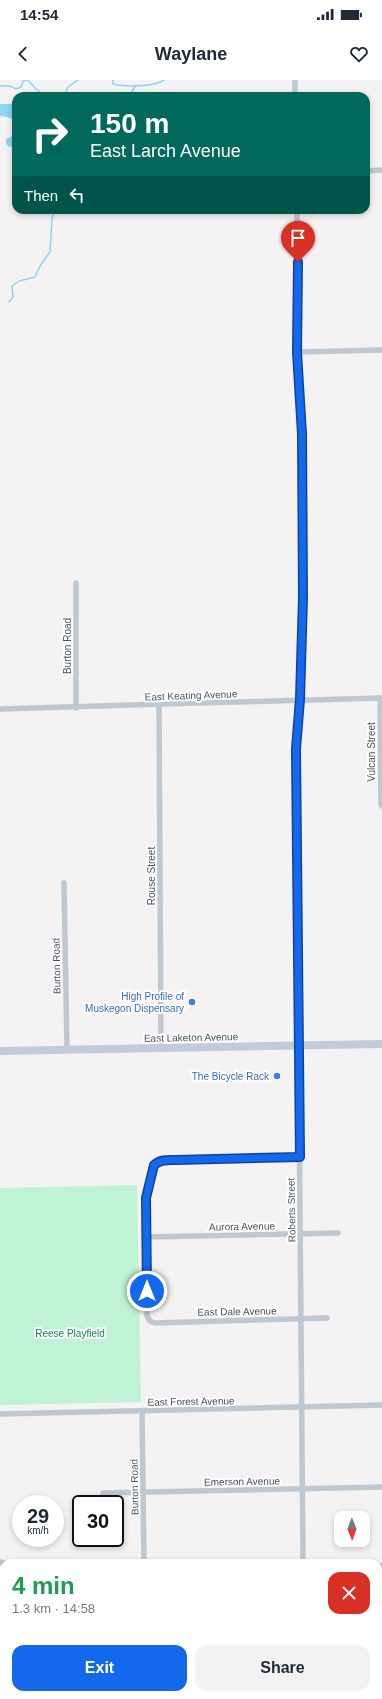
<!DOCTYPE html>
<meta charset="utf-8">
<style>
body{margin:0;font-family:Helvetica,sans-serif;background:#f2f2f3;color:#1f2937;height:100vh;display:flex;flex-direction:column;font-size:15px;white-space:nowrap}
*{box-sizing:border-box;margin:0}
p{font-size:13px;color:#747a83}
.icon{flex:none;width:22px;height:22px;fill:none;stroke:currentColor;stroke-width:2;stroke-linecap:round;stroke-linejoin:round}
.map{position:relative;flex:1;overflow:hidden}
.panel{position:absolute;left:0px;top:1479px;width:382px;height:140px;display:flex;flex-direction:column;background:#fff;border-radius:12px 12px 0 0;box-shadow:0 2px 6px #0003}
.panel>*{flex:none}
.top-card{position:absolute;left:12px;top:12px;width:358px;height:122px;border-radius:12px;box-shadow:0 2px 6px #0003;background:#00695c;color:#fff;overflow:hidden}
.needle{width:26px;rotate:179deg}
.fabs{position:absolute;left:334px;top:1431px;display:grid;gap:8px}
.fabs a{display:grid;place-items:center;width:36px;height:36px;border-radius:8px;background:#fff;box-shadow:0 2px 6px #0003;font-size:20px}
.speed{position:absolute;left:12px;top:1415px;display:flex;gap:8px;font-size:20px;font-weight:700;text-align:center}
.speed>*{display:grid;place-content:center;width:52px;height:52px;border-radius:50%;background:#fff;box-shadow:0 2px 6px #0003;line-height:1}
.speed small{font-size:10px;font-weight:400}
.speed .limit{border:2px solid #111;border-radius:6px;background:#fff;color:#111}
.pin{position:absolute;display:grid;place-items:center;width:34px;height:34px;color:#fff;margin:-41px -17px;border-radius:50% 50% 50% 0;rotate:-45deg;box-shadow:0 0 4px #0007}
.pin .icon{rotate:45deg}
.me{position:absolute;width:44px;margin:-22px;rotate:0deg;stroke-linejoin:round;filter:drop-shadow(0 0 3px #0008)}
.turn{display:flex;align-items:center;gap:14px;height:84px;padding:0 12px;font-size:18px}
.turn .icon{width:52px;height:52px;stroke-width:2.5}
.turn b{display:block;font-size:28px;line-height:34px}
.then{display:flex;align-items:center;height:38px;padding:0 12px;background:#0003;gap:8px;font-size:15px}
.round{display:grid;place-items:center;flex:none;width:42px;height:42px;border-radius:12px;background:#f2f2f3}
.summary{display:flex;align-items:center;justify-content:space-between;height:68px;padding:0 12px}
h1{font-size:24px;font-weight:600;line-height:30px;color:#1e9e55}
.primary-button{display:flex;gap:8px;margin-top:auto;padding:8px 12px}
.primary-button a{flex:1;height:46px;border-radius:12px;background:#1468ec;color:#fff;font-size:16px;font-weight:600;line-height:46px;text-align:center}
.primary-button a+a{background:#f2f2f3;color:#1f2937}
.status{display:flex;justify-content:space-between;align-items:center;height:28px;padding:0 20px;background:#fff;direction:ltr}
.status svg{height:11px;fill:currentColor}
header{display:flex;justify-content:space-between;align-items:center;height:52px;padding:0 12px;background:#fff;font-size:18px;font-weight:600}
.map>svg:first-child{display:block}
</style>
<div class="status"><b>14:54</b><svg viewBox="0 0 49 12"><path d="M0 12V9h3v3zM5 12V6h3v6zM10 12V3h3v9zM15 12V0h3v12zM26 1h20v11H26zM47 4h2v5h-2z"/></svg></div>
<header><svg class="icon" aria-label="back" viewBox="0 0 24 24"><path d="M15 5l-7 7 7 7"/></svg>Waylane<svg class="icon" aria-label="heart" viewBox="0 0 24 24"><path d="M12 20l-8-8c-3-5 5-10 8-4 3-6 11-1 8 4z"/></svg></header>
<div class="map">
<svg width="382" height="1619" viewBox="0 0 382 1619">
<rect width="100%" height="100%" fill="#f4f2f2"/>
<polygon fill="#c0f2d6" points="137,1105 141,1322 0,1325 0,1108"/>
<polygon fill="#8cd6f0" points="0,24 16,24 16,67 10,67 6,64 6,59 14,55 15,46 14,40 7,37 0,36"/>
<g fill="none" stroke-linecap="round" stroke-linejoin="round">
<g stroke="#8cd6f0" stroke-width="1.5">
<path d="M113,0V4C126,7 153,7 164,0"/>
<polyline points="0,6 10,6 16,9 21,7 23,1 28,0 35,8 44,15 51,13 53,16"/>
<polyline points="64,16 68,7 78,0"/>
<polyline points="129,16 136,5"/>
<polyline points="9,222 13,217 12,206 19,201 35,197 40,186 50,172 52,139 54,130"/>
</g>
<g stroke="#bfc8d1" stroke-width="5.5">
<polyline points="295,0 295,16"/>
<polyline points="366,91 382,90"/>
<polyline points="297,130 297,272 302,354 303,449 301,619 296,669 303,1483"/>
<polyline points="297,272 382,270"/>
<polyline points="76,503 76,628"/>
<polyline points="380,618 381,725 382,726"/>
<polyline points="159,625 161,968"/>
<path d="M0,629C127,625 255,621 382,618"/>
<polyline points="64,803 67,970"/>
<path d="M300,1077L176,1080C168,1080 160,1079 155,1085L146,1118L147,1236L150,1241L155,1243L327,1238"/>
<polyline points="146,1157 338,1153"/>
<polyline points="142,1331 144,1483"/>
<polyline points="0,1334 382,1325"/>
<polyline points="103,1413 382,1407"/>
<polyline points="0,1482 4,1483"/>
<polyline points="378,1486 382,1486"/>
<polyline points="378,1565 382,1565"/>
<polyline points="44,1615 44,1619"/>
<polyline points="232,1615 232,1619"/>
<polyline points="339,1615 349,1619"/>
<polyline points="144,1619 144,1615"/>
</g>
<polyline stroke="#c2ccd9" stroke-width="8" points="0,971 382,964"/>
</g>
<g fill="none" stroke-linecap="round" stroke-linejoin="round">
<defs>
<path id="route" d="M147,1211L146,1118L154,1085C161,1079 168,1080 176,1080L300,1077L296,669L300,619L303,517L302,354L297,272L298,182"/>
</defs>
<use href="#route" stroke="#0d4499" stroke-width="10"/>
<use href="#route" stroke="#1468ec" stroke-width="7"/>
</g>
<g fill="#3f7fe0" stroke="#fff" stroke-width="1.5">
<circle cx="192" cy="922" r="4"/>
<circle cx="277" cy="996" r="4"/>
</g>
<g text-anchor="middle" stroke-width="4" stroke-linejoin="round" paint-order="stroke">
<g font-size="10" fill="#495460" stroke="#fff">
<text transform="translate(67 566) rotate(-90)" y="4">Burton Road</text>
<text transform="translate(191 615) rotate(-2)" y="4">East Keating Avenue</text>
<text transform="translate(371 672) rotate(-90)" y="4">Vulcan Street</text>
<text transform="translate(151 796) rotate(-90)" y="4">Rouse Street</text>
<text transform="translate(56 886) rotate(-91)" y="4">Burton Road</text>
<text transform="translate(191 957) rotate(-1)" y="4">East Laketon Avenue</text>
<text transform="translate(291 1130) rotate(-91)" y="4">Roberts Street</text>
<text transform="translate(242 1146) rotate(-1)" y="4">Aurora Avenue</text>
<text transform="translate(237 1231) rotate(-1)" y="4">East Dale Avenue</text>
<text transform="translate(191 1321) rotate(-1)" y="4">East Forest Avenue</text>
<text transform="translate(242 1401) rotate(-1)" y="4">Emerson Avenue</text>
<text transform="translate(134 1407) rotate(-91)" y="4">Burton Road</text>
</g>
<g font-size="10" fill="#366cbe" stroke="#fff" text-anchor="end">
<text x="184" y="920">High Profile of<tspan x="184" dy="12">Muskegon Dispensary</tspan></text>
<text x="269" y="1000">The Bicycle Rack</text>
</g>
<g font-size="10" fill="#148753" stroke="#fff">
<text x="70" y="1257">Reese Playfield</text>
</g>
</g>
</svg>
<div class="fabs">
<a><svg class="needle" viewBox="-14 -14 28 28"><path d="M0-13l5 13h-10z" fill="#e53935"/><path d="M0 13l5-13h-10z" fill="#747a83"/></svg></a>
</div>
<div class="speed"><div>29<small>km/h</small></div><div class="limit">30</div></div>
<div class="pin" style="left:298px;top:182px;background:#d93025"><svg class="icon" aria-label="arrive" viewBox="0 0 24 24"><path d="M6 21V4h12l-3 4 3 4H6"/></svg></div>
<svg class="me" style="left:147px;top:1211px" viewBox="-20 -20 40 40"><circle r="17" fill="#1468ec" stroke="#fff" stroke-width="3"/><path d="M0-11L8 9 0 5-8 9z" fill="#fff"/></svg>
<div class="top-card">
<div class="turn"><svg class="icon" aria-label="right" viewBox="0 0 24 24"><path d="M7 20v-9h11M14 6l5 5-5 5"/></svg><div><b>150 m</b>East Larch Avenue</div></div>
<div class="then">Then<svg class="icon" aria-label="left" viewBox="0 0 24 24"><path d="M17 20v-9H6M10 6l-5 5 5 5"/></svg></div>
</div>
<section class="panel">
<div class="summary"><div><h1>4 min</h1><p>1.3 km · 14:58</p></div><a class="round" style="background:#d93025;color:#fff"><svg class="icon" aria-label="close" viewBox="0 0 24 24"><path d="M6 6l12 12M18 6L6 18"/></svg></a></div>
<div class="primary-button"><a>Exit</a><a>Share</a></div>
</section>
</div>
